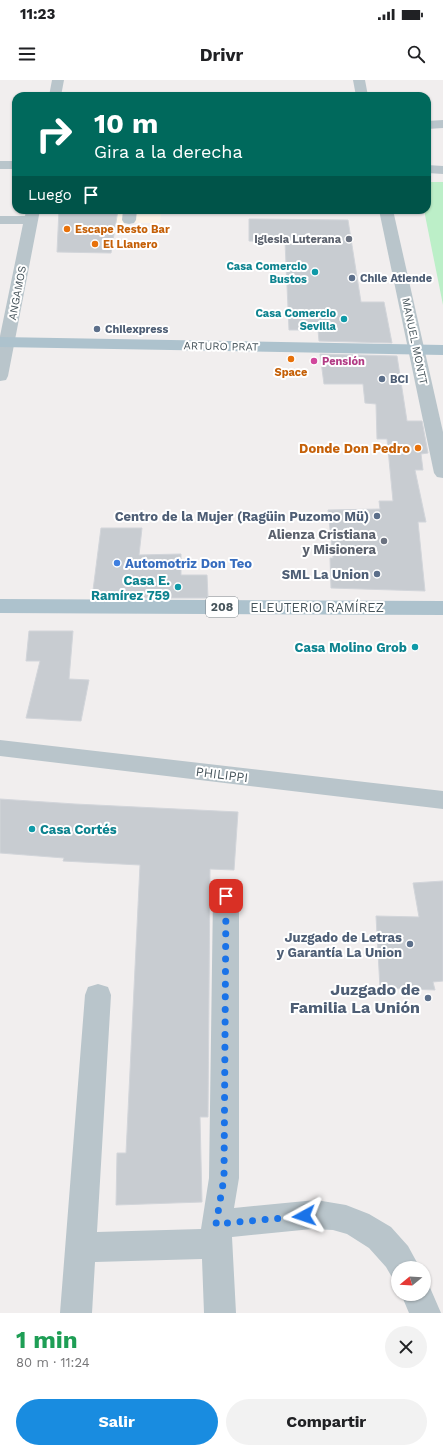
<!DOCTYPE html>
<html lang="es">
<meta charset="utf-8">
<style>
body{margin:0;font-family:"Work Sans",sans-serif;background:#f2f2f2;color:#202124;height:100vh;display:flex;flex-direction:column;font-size:15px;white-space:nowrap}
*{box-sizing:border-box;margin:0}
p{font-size:13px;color:#757577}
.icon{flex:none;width:22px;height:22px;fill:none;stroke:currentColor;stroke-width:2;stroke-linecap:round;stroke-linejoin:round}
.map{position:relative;height:1233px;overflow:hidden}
.drawer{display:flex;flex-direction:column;background:#fff;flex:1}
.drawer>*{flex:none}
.top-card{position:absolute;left:12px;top:12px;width:419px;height:122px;border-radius:12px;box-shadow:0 1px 3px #0004;background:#00695c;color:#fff;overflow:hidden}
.needle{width:26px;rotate:252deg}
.buttons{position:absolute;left:391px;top:1181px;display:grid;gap:8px}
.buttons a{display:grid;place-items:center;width:40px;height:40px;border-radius:50%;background:#fff;box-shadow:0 1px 3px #0004;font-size:20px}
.pin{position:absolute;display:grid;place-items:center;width:34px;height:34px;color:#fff;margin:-17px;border-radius:8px;box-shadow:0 2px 6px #0006}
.me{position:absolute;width:44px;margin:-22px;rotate:265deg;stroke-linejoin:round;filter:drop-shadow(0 0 3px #0008)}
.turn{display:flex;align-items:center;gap:14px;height:84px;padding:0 16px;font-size:18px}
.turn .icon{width:52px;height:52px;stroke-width:2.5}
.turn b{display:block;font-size:28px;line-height:34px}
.then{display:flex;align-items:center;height:38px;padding:0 16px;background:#0003;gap:8px;font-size:15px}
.round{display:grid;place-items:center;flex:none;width:42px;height:42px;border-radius:21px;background:#f2f2f2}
.headline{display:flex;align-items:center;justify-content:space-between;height:68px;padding:0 16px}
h1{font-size:24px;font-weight:700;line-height:30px;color:#1e9e55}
.action{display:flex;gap:8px;margin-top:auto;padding:8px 16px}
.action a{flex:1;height:46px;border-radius:24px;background:#198ce0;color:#fff;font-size:16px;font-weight:700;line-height:46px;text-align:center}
.action a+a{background:#f2f2f2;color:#202124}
.status{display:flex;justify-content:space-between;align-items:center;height:28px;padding:0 20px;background:#fff;direction:ltr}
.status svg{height:11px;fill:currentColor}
header{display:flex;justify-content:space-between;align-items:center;height:52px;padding:0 16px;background:#fff;font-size:18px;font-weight:700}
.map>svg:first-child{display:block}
</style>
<div class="status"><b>11:23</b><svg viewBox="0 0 49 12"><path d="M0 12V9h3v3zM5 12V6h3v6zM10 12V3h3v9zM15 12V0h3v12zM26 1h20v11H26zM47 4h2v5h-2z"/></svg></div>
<header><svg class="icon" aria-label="menu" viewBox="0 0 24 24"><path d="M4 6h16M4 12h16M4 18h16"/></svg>Drivr<svg class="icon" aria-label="search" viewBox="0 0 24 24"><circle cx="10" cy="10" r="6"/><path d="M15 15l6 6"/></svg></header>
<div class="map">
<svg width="443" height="1233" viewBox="0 0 443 1233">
<rect width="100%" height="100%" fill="#f1eeee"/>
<polygon fill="#fcf3e7" points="85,130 161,130 160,143 116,143 116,146 83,146"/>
<polygon fill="#bcefc8" points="427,102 443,102 443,225 424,130 427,130"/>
<g fill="#c8ccd1" stroke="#d2d5da">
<polygon points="59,130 118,130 111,173 57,172"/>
<polygon points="249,139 348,140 361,222 384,222 392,263 319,261 318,250 289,250 285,162 249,161"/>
<polygon points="320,274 397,276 407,341 422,341 428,373 421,374 423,390 415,390 426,442 418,442 425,511 331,508 330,478 333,478 328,430 380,429 379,421 393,421 387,359 377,359 376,324 365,323 363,304 324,304"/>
<polygon points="101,448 142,448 139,475 181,474 181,495 207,495 208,518 92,518"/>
<polygon points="29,551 73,551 69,599 89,600 81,641 26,638 40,581 26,581"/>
<polygon points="0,719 75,724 238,732 234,790 210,789 208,1037 200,1037 202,1122 116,1125 117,1073 126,1073 140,785 63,781 64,778 0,773"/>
<polygon points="443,801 443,901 433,902 435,910 380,908 376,836 419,837 413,803"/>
</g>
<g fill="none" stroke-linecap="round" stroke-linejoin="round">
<g fill="#b9c5cb" fill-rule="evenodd">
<polygon points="52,0 64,0 61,16 49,16"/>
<polygon points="353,0 365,0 368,16 356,16"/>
<polygon points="443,40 443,48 427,49 427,41"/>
<rect x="0" y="81" width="16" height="8"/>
<polygon points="427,85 443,86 443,94 427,93"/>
<polygon points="26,130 40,130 8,296 6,300 0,301 0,256 23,144 0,144 0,136 25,136"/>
<polygon points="123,130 137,130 136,140 134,143 129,144 124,143 122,140"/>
<polygon points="379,130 393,130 443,352 443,398 437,397 434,393"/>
<polygon points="0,660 443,711 443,729 0,676"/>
<polygon points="226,806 235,809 239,816 239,1098 234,1128 316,1120 346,1125 369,1134 391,1147 408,1166 420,1188 398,1188 398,1201 393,1199 386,1187 369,1168 347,1154 333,1150 312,1149 232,1157 236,1233 204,1233 202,1179 95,1182 92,1233 60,1233 85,915 88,907 98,904 108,907 111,915 97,1152 201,1149 209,1098 213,816 217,809"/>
<polygon points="424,1201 428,1203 441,1233 409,1233 401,1214 424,1214"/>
</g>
<g fill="#adc2cd" fill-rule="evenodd">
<polygon points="0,257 443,265 443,275 0,267"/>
<polygon points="0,519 443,521 443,535 0,533"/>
</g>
</g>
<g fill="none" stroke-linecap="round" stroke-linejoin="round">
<polyline stroke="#1a73e8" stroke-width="7" stroke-dasharray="0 12.6" points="226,816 224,1098 216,1144 304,1136"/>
</g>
<g fill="#e8710a" stroke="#fff" stroke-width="1.5">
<circle cx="67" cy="149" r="4"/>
<circle cx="95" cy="164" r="4"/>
<circle cx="291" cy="279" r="4"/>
<circle cx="418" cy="368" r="4"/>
</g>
<g fill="#6b7280" stroke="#fff" stroke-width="1.5">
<circle cx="349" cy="159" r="4"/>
<circle cx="384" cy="461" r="4"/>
</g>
<g fill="#0f9aa8" stroke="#fff" stroke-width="1.5">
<circle cx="315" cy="192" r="4"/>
<circle cx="344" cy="239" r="4"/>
<circle cx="178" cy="507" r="4"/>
<circle cx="415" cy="567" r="4"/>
<circle cx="32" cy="749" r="4"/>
</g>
<g fill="#5c6f8a" stroke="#fff" stroke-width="1.5">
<circle cx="352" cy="198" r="4"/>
<circle cx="97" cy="249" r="4"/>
<circle cx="382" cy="299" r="4"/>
<circle cx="377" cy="436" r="4"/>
<circle cx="377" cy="494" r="4"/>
<circle cx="410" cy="864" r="4"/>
<circle cx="428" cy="918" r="4"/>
</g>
<circle fill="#d1479c" stroke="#fff" stroke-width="1.5" cx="314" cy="281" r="4"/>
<circle fill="#3f7fe0" stroke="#fff" stroke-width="1.5" cx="117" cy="483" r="4"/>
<g text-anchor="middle" stroke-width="4" stroke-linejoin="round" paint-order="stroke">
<g font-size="11" font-weight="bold" fill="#c56008" stroke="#fff" text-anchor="start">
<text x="75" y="153">Escape Resto Bar</text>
<text x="103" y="168">El Llanero</text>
<text x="291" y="296" text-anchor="middle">Space</text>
</g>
<g font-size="11" font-weight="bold" fill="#5b616d" stroke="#fff" text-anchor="end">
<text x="341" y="163">Iglesia Luterana</text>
</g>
<g font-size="11" font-weight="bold" fill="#0d838f" stroke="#fff" text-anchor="end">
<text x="307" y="190">Casa Comercio<tspan x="307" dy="13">Bustos</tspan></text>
<text x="336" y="237">Casa Comercio<tspan x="336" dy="13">Sevilla</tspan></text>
</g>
<g font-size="11" font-weight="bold" fill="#4e5e75" stroke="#fff" text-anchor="start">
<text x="360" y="202">Chile Atiende</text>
<text x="105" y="253">Chilexpress</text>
<text x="390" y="303">BCI</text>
</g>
<g font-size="11" fill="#46545b" stroke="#fff">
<text transform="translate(17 213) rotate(-79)" y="4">ANGAMOS</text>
<text transform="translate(415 261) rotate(78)" y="4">MANUEL MONTT</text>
<text transform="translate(221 266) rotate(1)" y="4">ARTURO PRAT</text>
</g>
<g font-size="11" font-weight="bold" fill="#b23c85" stroke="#fff" text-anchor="start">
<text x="322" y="285">Pensión</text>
</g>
<rect fill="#fff" stroke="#7e878c" stroke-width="1" x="206" y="517" width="32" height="20" rx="3"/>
<g font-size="12" font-weight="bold" fill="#46545b">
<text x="222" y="531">208</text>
</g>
<g font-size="13" font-weight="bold" fill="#c56008" stroke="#fff" text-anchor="end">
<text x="410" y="373">Donde Don Pedro</text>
</g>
<g font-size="13" font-weight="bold" fill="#4e5e75" stroke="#fff" text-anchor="end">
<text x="369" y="441">Centro de la Mujer (Ragüin Puzomo Mü)</text>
<text x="369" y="499">SML La Union</text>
<text x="402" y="862">Juzgado de Letras<tspan x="402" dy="15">y Garantía La Union</tspan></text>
</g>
<g font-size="13" font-weight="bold" fill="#5b616d" stroke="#fff" text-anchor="end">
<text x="376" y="459">Alienza Cristiana<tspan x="376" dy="15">y Misionera</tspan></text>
</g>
<g font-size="13" font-weight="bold" fill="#366cbe" stroke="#fff" text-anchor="start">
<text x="125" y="488">Automotriz Don Teo</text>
</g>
<g font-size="13" font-weight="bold" fill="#0d838f" stroke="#fff" text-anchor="end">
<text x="170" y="505">Casa E.<tspan x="170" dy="15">Ramírez 759</tspan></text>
<text x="407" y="572">Casa Molino Grob</text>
<text x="40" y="754" text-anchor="start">Casa Cortés</text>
</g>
<g font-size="13" fill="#46545b" stroke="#fff">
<text x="317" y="532">ELEUTERIO RAMÍREZ</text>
<text transform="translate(222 694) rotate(7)" y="5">PHILIPPI</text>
</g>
<g font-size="16" font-weight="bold" fill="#4e5e75" stroke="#fff" text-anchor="end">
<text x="420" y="915">Juzgado de<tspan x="420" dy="18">Familia La Unión</tspan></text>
</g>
</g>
</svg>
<div class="buttons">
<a><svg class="needle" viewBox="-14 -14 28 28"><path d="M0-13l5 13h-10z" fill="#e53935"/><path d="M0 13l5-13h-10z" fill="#757577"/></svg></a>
</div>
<div class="pin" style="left:226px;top:816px;background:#d93025"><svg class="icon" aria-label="arrive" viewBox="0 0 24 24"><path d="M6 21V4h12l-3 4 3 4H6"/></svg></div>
<svg class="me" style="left:304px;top:1136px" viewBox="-20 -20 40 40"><path d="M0-17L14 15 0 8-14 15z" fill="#1a73e8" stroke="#fff" stroke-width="4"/></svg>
<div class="top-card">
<div class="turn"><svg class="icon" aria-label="right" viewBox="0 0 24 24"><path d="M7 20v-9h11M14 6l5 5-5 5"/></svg><div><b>10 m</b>Gira a la derecha</div></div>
<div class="then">Luego<svg class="icon" aria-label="arrive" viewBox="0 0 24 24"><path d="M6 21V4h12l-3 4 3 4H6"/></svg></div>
</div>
</div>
<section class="drawer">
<div class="headline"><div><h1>1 min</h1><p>80 m · 11:24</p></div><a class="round"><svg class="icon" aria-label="close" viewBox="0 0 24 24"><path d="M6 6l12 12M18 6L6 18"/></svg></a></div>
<div class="action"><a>Salir</a><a>Compartir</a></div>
</section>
